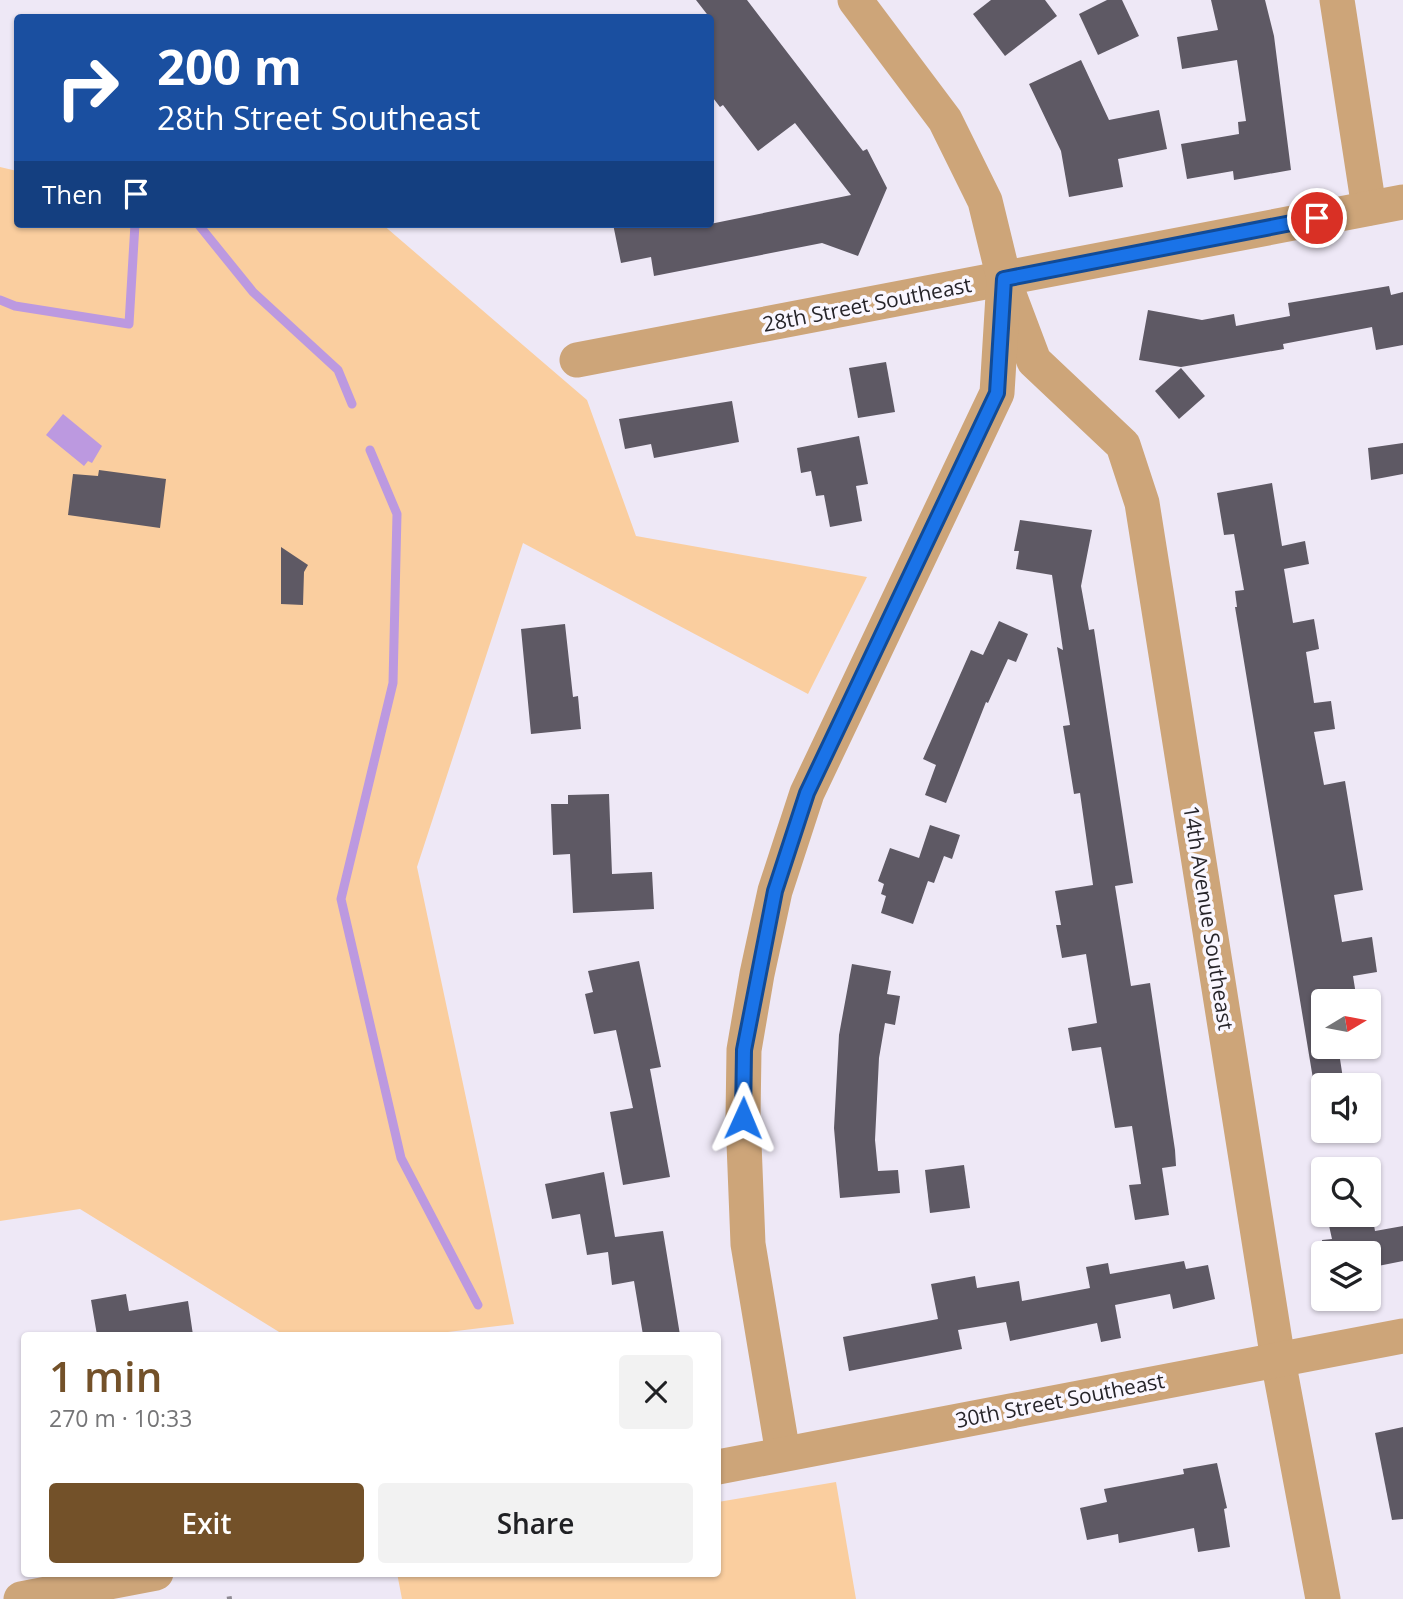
<!DOCTYPE html>
<meta charset="utf-8">
<style>
body{margin:0;font-family:"Open Sans",sans-serif;background:#f2f2f2;color:#202124;height:100vh;display:flex;flex-direction:column;font-size:26px;white-space:nowrap}
*{box-sizing:border-box;margin:0}
p{font-size:23px;color:#757577}
.icon{flex:none;width:38px;height:38px;fill:none;stroke:currentColor;stroke-width:2;stroke-linecap:round;stroke-linejoin:round}
.map{position:relative;flex:1;overflow:hidden}
.side{position:absolute;left:21px;top:1332px;width:700px;height:245px;display:flex;flex-direction:column;background:#fff;border-radius:7px;box-shadow:0 2px 5px #0004}
.side>*{flex:none}
.hud{position:absolute;left:14px;top:14px;width:700px;height:214px;border-radius:7px;box-shadow:0 2px 5px #0004;background:#1a4fa0;color:#fff;overflow:hidden}
.needle{width:46px;rotate:80deg}
.fabs{position:absolute;left:1311px;top:989px;display:grid;gap:14px}
.fabs a{display:grid;place-items:center;width:70px;height:70px;border-radius:7px;background:#fff;box-shadow:0 2px 5px #0004;font-size:35px}
.pin{position:absolute;display:grid;place-items:center;width:60px;height:60px;color:#fff;margin:-30px;border:4px solid #fff;border-radius:50%;box-shadow:0 2px 7px #0007}
.me{position:absolute;width:77px;margin:-38px;rotate:1deg;stroke-linejoin:round;filter:drop-shadow(0 0 5px #0008)}
.turn{display:flex;align-items:center;gap:24px;height:147px;padding:0 28px;font-size:32px}
.turn .icon{width:91px;height:91px;stroke-width:2.5}
.turn b{display:block;font-size:49px;line-height:60px}
.then{display:flex;align-items:center;height:66px;padding:0 28px;background:#0003;gap:14px;font-size:26px}
.round{display:grid;place-items:center;flex:none;width:74px;height:74px;border-radius:7px;background:#f2f2f2}
.overview{display:flex;align-items:center;justify-content:space-between;height:119px;padding:0 28px}
h1{font-size:42px;font-weight:600;line-height:52px;color:#735129}
.primary-button{display:flex;gap:14px;margin-top:auto;padding:14px 28px}
.primary-button a{flex:1;height:80px;border-radius:7px;background:#735129;color:#fff;font-size:28px;font-weight:600;line-height:80px;text-align:center}
.primary-button a+a{background:#f2f2f2;color:#202124}
.map>svg:first-child{display:block}
</style>
<div class="map">
<svg width="1403" height="1599" viewBox="0 0 1403 1599">
<rect width="100%" height="100%" fill="#eee8f6"/>
<g fill="#face9f">
<polygon points="0,167 17,171 18,224 382,224 587,400 636,536 867,577 808,694 523,543 417,867 514,1324 423,1335 284,1335 80,1209 0,1221"/>
<polygon points="836,1482 856,1599 402,1599 397,1573 718,1573 718,1502"/>
</g>
<polygon fill="#bc99e0" points="63,414 102,446 92,463 88,461 84,466 46,435"/>
<g fill="none" stroke-linecap="round" stroke-linejoin="round">
<g stroke="#bc99e0" stroke-width="9">
<polyline points="198,224 253,292 338,370 352,404"/>
<polyline points="0,300 15,306 129,324 135,224"/>
<polyline points="370,450 397,514 393,683 341,899 401,1158 478,1305"/>
</g>
</g>
<g fill="#5e5964">
<polygon points="696,0 747,0 863,151 867,149 887,188 858,256 822,243 654,276 651,257 621,263 613,224 669,224 670,228 710,224 851,195 795,123 758,151 723,105 720,107 710,94 710,18"/>
<polygon points="991,0 1045,0 1057,16 1005,56 973,14"/>
<polygon points="1107,0 1122,0 1139,36 1098,55 1079,14"/>
<polygon points="1211,0 1265,0 1274,36 1291,170 1234,180 1233,171 1187,179 1181,144 1239,134 1238,122 1246,121 1237,60 1182,69 1177,37 1218,30"/>
<polygon points="1081,60 1109,120 1159,110 1167,149 1118,159 1123,187 1069,197 1061,151 1029,84"/>
<polygon points="1389,286 1391,295 1403,292 1403,345 1376,350 1372,327 1283,344 1284,349 1181,367 1139,360 1148,310 1202,320 1234,314 1236,326 1290,316 1288,303"/>
<polygon points="886,362 895,412 858,418 849,368"/>
<polygon points="1181,368 1205,396 1179,419 1155,391"/>
<polygon points="732,401 739,442 654,458 651,444 625,449 619,419"/>
<polygon points="859,436 868,484 856,486 862,521 830,527 824,495 816,496 811,471 801,473 797,448"/>
<polygon points="1403,443 1403,474 1371,480 1368,448"/>
<polygon points="99,470 166,479 160,528 68,515 73,474 98,476"/>
<polygon points="1272,483 1282,546 1305,541 1309,564 1284,569 1293,623 1314,619 1319,649 1306,652 1314,703 1331,701 1335,729 1314,732 1324,785 1345,781 1363,890 1334,895 1342,942 1372,937 1377,972 1353,976 1357,1001 1323,1001 1323,1046 1338,1046 1344,1085 1314,1085 1235,607 1237,607 1235,591 1244,590 1234,534 1224,535 1217,493"/>
<polygon points="1020,520 1092,530 1081,586 1089,630 1094,629 1133,883 1115,886 1131,986 1150,983 1175,1150 1176,1166 1162,1168 1169,1215 1135,1220 1129,1185 1141,1184 1132,1126 1115,1128 1101,1047 1072,1051 1068,1028 1097,1023 1086,954 1062,958 1056,925 1061,925 1055,891 1093,885 1080,793 1074,794 1063,726 1070,725 1057,647 1063,650 1052,575 1016,569 1019,551 1014,551"/>
<polygon points="281,547 308,565 304,572 303,605 281,604"/>
<polygon points="999,621 1028,634 1016,662 1008,659 988,703 986,702 946,803 925,795 936,765 923,759 971,650 983,655"/>
<polygon points="565,624 573,697 578,696 581,729 531,734 521,629"/>
<polygon points="609,794 612,874 652,872 654,909 573,913 570,854 553,855 551,804 568,804 568,795"/>
<polygon points="930,825 960,835 952,859 944,856 934,883 928,881 913,924 881,913 886,896 881,894 884,884 878,881 890,848 919,858"/>
<polygon points="639,961 661,1067 650,1069 670,1177 623,1185 610,1112 633,1108 616,1030 594,1034 585,994 593,992 588,971"/>
<polygon points="852,964 891,971 887,994 900,996 895,1025 885,1023 879,1058 875,1140 878,1171 898,1170 900,1193 840,1198 834,1128 839,1035"/>
<polygon points="964,1165 970,1208 930,1213 925,1170"/>
<polygon points="604,1172 615,1237 663,1231 680,1335 643,1335 634,1281 612,1285 608,1252 587,1255 580,1214 552,1219 545,1184"/>
<polygon points="1339,1214 1372,1214 1375,1231 1403,1226 1403,1261 1368,1268 1368,1253 1323,1253 1322,1240 1332,1239 1328,1221 1340,1218"/>
<polygon points="1184,1261 1186,1269 1208,1265 1215,1299 1173,1309 1170,1294 1115,1305 1121,1338 1101,1342 1097,1323 1010,1341 1006,1322 958,1330 962,1349 849,1371 843,1337 938,1319 931,1284 975,1276 977,1288 1019,1281 1022,1301 1090,1288 1086,1267 1108,1263 1110,1274"/>
<polygon points="126,1294 129,1311 188,1301 193,1335 97,1335 91,1300"/>
<polygon points="1403,1427 1403,1519 1392,1520 1375,1433"/>
<polygon points="1217,1463 1227,1508 1224,1509 1230,1547 1198,1552 1194,1528 1119,1543 1118,1534 1087,1540 1080,1508 1107,1502 1104,1489 1184,1474 1183,1469"/>
</g>
<g fill="none" stroke-linecap="round" stroke-linejoin="round">
<polyline stroke="#8d8992" stroke-width="4.5" stroke-dasharray="5 5" stroke-linecap="butt" points="227,1599 233,1598"/>
<g stroke="#cda579" stroke-width="35">
<polyline points="1337,0 1369,208"/>
<polyline points="1008,292 1034,361 1123,445 1142,503 1278,1360 1323,1599"/>
<polyline points="577,360 1403,202"/>
<polyline points="783,1454 748,1244 743,1118 744,1050 757,974 775,891 807,793 997,393 1004,279 985,201 945,120 855,0"/>
<polyline points="718,1467 1403,1336"/>
<polyline points="21,1599 156,1573"/>
</g>
</g>
<g fill="none" stroke-linecap="round" stroke-linejoin="round">
<defs>
<polyline id="route" points="743,1118 744,1050 775,891 807,793 997,393 1004,279 1317,218"/>
</defs>
<use href="#route" stroke="#114b97" stroke-width="18"/>
<use href="#route" stroke="#1a73e8" stroke-width="12"/>
</g>
<g text-anchor="middle" stroke-width="7" stroke-linejoin="round" paint-order="stroke">
<g font-size="21" fill="#27252a" stroke="#faf7ff">
<text transform="translate(867 305) rotate(-11)" y="7">28th Street Southeast</text>
<text transform="translate(1208 918) rotate(81)" y="7">14th Avenue Southeast</text>
<text transform="translate(1060 1401) rotate(-11)" y="7">30th Street Southeast</text>
</g>
</g>
</svg>
<div class="fabs">
<a><svg class="needle" viewBox="-14 -14 28 28"><path d="M0-13l5 13h-10z" fill="#e53935"/><path d="M0 13l5-13h-10z" fill="#757577"/></svg></a>
<a><svg class="icon" aria-label="sound" viewBox="0 0 24 24"><path d="M4 9h4l5-4v14l-5-4H4zM17 9q2 3 0 6"/></svg></a>
<a><svg class="icon" aria-label="search" viewBox="0 0 24 24"><circle cx="10" cy="10" r="6"/><path d="M15 15l6 6"/></svg></a>
<a><svg class="icon" aria-label="layers" viewBox="0 0 24 24"><path d="M12 4l9 5-9 5-9-5zM3 14l9 5 9-5"/></svg></a>
</div>
<div class="pin" style="left:1317px;top:218px;background:#d93025"><svg class="icon" aria-label="arrive" viewBox="0 0 24 24"><path d="M6 21V4h12l-3 4 3 4H6"/></svg></div>
<svg class="me" style="left:743px;top:1118px" viewBox="-20 -20 40 40"><path d="M0-17L14 15 0 8-14 15z" fill="#1a73e8" stroke="#fff" stroke-width="4"/></svg>
<div class="hud">
<div class="turn"><svg class="icon" aria-label="right" viewBox="0 0 24 24"><path d="M7 20v-9h11M14 6l5 5-5 5"/></svg><div><b>200 m</b>28th Street Southeast</div></div>
<div class="then">Then<svg class="icon" aria-label="arrive" viewBox="0 0 24 24"><path d="M6 21V4h12l-3 4 3 4H6"/></svg></div>
</div>
<section class="side">
<div class="overview"><div><h1>1 min</h1><p>270 m · 10:33</p></div><a class="round"><svg class="icon" aria-label="close" viewBox="0 0 24 24"><path d="M6 6l12 12M18 6L6 18"/></svg></a></div>
<div class="primary-button"><a>Exit</a><a>Share</a></div>
</section>
</div>
